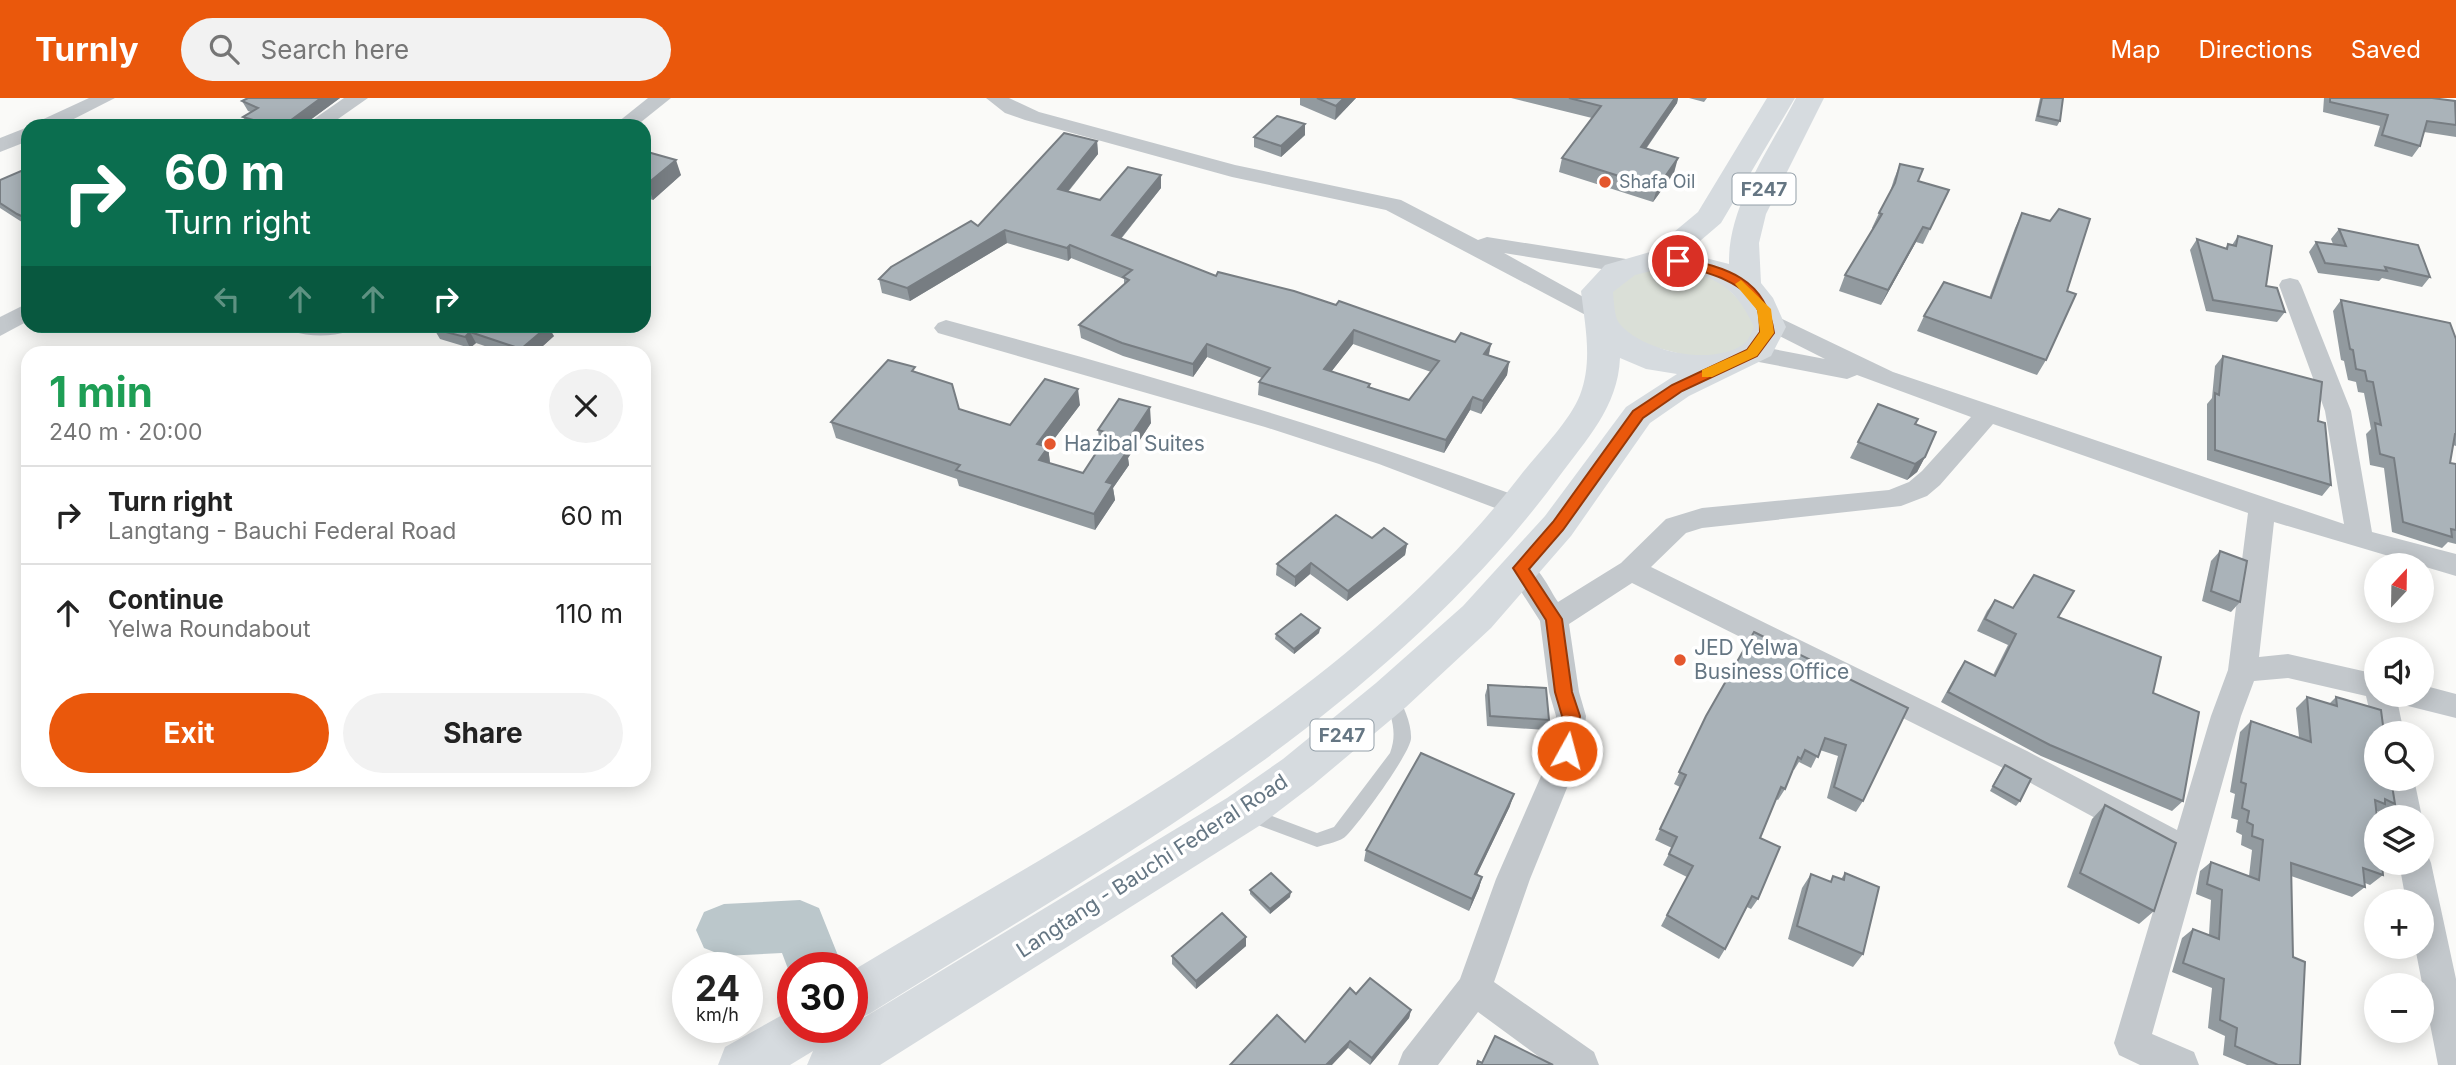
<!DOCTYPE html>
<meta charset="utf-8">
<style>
body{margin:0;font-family:Inter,sans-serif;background:#f2f2f2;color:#222;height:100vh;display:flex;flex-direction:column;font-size:26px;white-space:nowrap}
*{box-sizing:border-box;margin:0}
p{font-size:23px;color:#767676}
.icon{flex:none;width:38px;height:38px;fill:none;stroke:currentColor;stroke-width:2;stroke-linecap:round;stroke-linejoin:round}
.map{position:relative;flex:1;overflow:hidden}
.panel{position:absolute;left:21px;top:248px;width:630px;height:441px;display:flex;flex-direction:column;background:#fff;border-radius:21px;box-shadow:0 4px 18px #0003}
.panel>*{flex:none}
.top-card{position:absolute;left:21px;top:21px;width:630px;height:214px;border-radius:21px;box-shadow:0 4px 18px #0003;background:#0b6e4f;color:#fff;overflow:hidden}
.needle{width:46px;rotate:22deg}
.tools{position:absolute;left:2364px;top:455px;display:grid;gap:14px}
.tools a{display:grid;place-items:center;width:70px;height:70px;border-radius:50%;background:#fff;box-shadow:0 4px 18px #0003;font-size:35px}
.speed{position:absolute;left:672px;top:854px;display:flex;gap:14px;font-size:35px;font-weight:700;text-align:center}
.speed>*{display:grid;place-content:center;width:91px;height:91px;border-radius:50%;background:#fff;box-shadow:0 4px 18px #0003;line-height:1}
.speed small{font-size:18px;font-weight:400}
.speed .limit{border:10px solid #d22;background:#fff;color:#111}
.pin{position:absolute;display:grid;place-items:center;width:60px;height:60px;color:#fff;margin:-30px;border:4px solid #fff;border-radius:50%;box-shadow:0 2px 7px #0007}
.me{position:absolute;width:77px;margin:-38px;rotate:7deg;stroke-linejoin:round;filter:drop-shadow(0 0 5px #0008)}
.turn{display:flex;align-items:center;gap:24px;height:147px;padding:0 28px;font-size:32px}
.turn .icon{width:91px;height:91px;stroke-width:2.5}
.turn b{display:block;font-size:49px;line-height:60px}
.lanes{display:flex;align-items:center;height:66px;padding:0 28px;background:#0003;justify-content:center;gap:35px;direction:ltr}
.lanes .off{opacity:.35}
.round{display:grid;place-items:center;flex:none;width:74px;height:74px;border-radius:37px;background:#f2f2f2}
.head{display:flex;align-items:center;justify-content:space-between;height:119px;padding:0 28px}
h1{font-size:42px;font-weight:700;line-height:52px;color:#1e9e55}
.button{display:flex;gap:14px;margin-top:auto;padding:14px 28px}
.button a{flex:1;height:80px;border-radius:42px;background:#ea580c;color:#fff;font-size:28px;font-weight:700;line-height:80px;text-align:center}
.button a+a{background:#f2f2f2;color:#222}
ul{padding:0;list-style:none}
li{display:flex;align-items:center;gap:21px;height:98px;padding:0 28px;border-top:2px solid #e0e0e0}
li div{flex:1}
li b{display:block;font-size:26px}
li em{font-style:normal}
header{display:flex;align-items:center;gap:42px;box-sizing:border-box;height:98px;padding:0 35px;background:#ea580c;color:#fff}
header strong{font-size:33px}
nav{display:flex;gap:38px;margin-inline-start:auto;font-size:24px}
.search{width:490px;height:63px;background:#f2f2f2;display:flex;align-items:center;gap:18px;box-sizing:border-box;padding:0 24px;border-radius:38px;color:#767676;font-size:26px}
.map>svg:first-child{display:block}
</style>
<header>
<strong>Turnly</strong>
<div class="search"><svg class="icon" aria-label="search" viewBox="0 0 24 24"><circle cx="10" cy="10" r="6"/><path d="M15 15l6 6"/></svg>Search here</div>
<nav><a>Map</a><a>Directions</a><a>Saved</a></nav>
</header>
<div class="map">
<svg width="2456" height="967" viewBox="0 0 2456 967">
<rect width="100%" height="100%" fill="#fafaf8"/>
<polygon fill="#dadfd7" points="1670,168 1718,180 1757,221 1755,236 1744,249 1704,262 1631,243 1606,214 1613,185 1628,175"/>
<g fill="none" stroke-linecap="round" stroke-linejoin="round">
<polygon fill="#bbc7cb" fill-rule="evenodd" points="800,802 819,810 843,870 793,870 793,884 782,855 724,858 704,850 696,832 704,814 724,806"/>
<path fill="#c3c8cc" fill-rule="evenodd" d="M1391,592L1396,594C1403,607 1412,626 1411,641C1409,657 1360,724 1347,737C1341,744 1326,746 1317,749L1242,721L1240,716L1242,711L1248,709L1317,735L1334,729L1390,655C1398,634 1391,618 1384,598L1386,594Z"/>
<g fill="#c3c8cc" fill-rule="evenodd">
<polygon points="89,0 115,0 60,28 34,28 37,24"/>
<polygon points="344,0 368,0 328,28 304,28"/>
<polygon points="648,0 671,0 636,28 613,28"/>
<polygon points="986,0 1009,0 1039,14 1235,67 1401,102 1478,142 1487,139 1626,161 1634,163 1637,168 1634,173 1626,175 1504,155 1605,211 1609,216 1605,221 1597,223 1386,112 1232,79 1025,22 1005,15"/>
<polygon points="28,29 28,43 0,54 0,40"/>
<path d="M2290,180L2298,182L2301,187L2351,313L2372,434L2456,456V478L2274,424L2259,559L2288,556L2376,576V597H2396L2404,635H2376V641L2366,598L2288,580L2254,583L2241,618L2152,936L2194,954L2199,967H2140L2119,957L2114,945L2169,760L2005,671L1632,485L1569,526L1579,594L1586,618L1582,653L1530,781L1494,884L1594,954L1599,967H1550L1478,914L1438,967H1398L1403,954L1460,881L1496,781L1552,653L1556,618L1549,594L1540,523L1506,470L1510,463C1535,455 1546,486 1558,504L1621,465L1666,421L1702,410L1889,392L1909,384L1922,373L1971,319L1857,277L1847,281L1743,261L1740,255L1743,249L1752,247L1825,261L1760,228L1756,223L1760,218H1776L1893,274L2344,426L2325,313L2279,187L2282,182ZM1993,326L2248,415L2228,572L2211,618L2177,732L2027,653L1651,469L1686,435L1702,430L1901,408L1927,398L1940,387Z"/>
<polygon points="28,205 28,223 0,238 0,219"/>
<path d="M946,222C1143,275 1337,331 1528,402L1532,409L1528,416L1519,419L1379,366L1265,329L938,235L934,230L938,225Z"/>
<path d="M287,228H354L350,233C330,239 311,239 291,233Z"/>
<polygon points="2422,587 2456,596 2456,620 2400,606 2396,597 2422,597"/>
<polygon points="2382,681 2414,681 2422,719 2390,719"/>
<polygon points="2422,753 2427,755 2431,765 2456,881 2456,967 2438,967 2415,849 2422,849 2422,803 2406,803 2399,765 2422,765"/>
</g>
<path fill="#d6dbdf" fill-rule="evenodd" d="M1767,0H1795L1721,125L1686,155L1729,166C1728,107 1770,51 1796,0H1824L1766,116L1759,145L1761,185L1773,200L1786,229L1771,258L1689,298L1650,325L1571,438L1491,530L1406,609L1313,687L1259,728L880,967H807L813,953L790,967H718L725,949L793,911V929H831L825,943L1227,700L1283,661L1376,585L1463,508L1545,418L1626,309L1677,276L1646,271L1620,260C1618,309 1586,342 1558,380C1381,619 1116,761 869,916L852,923V873C1088,731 1348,600 1520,378C1538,355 1570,323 1580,297C1593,263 1585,228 1581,193L1605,167L1650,154L1698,114ZM1659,171C1708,175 1733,182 1754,229C1752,233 1749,241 1746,244C1716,270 1642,254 1619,225C1614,218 1614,203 1613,194L1635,177Z"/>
</g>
<g fill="#929a9f" fill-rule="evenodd">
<polygon points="248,0 340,0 302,28 249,28 243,19 251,14 248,13 242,3"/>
<polygon points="1300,0 1356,0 1335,22 1300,7"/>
<polygon points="1511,0 1678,0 1677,5 1646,51 1674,75 1653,104 1559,74 1562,60 1592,20"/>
<polygon points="1689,0 1707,0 1704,4"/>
<polygon points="2040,0 2063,0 2060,23 2057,28 2035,23"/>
<polygon points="2324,0 2432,0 2456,4 2456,39 2424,34 2420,48 2412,59 2374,48 2380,28 2323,14"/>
<polygon points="1305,37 1281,59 1254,49 1254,39"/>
<path d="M1097,43L1098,56L1068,94L1100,102L1161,90L1121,141L1216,178L1336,207L1455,244L1491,246L1489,257L1509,264L1507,277L1481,316L1470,312L1444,355L1258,297L1259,284L1262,280L1207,259L1193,279L1123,258L1081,240L1079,227L1124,186V181L1071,160L1068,163L1007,145L910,203L882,195L879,181L978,128ZM1353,246L1431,274L1409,302L1370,289V286L1331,274Z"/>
<polygon points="644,53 681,77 653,102 644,99"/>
<polygon points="1900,66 1918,83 1949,92 1923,146 1916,144 1881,207 1839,193 1845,177 1873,131 1872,130 1879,115 1890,94 1894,81"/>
<polygon points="28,70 28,128 0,110 0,82"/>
<polygon points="2022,115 2046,262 2037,277 1917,233 1924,218 1989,200 2015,130"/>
<polygon points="2339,131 2430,179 2422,189 2382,180 2379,183 2318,175 2309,154 2316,144 2333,146 2331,141"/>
<polygon points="2238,138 2266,188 2285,214 2277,224 2206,213 2190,152 2197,141 2225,151 2228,146 2232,147"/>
<polygon points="2341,202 2456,241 2456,348 2453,347 2450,365 2456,366 2456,446 2448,444 2442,450 2392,434 2384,370 2370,367 2366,336 2371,331 2364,295 2358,294 2356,284 2348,282 2344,263 2341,262 2333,213"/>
<polygon points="434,231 554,238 534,256 508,256 476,245 470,250 440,241"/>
<polygon points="2223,258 2318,323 2331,387 2322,398 2207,362 2207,306 2212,300 2215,268"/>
<polygon points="917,274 959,311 1010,327 1080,307 1048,349 1050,365 1083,375 1101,348 1100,348 1098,332 1151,325 1128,360 1129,367 1113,390 1115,402 1095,432 959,388 957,381 836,340 831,324"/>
<polygon points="1878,306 1915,326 1925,359 1917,374 1907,382 1850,360"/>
<polygon points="1372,440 1407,446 1405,457 1347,503 1310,476 1295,489 1276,477 1277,466"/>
<polygon points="2220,453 2240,504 2231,514 2202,503 2211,463"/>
<polygon points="2034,477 2058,519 2153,595 2183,703 2172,713 2041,658 1941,604 1958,573 1965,563 1993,577 2008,547 1977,533 1987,513 1995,502 2013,510"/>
<polygon points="1320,530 1319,535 1294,556 1275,541 1276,536"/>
<polygon points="1488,587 1549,622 1546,632 1487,628 1485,597"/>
<polygon points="2307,599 2329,606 2336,599 2395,706 2383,716 2377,713 2383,777 2370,787 2365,785 2365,789 2352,799 2291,778 2293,859 2300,967 2247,967 2223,957 2225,938 2208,930 2212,890 2172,874 2182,840 2193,831 2209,837 2211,802 2196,796 2200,773 2211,764 2249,778 2252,752 2241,747 2242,737 2236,734 2238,722 2231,720 2235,696 2230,694 2240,634 2251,623 2299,639 2296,610"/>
<polygon points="1908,610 1863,703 1856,714 1827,700 1838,658 1820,652 1811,670 1799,664 1794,672 1793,672 1785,691 1778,702 1776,701 1760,740 1758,801 1751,811 1747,809 1725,851 1719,861 1661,828 1687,779 1663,767 1672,750 1655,742 1680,689 1674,686 1706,618"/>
<polygon points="2005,667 2020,703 2016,708 1990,693 2001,672"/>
<polygon points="2105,707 2154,813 2139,826 2067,789 2092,721"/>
<polygon points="1510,708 1477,776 1482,779 1479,790 1469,813 1364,763 1366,752"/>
<polygon points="1845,775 1863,856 1853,869 1788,841 1802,790 1811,776 1830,784 1833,778 1841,781"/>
<polygon points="1250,792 1290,799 1270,816 1250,796"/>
<polygon points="1246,839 1246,848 1196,891 1172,866 1172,858"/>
<polygon points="1356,896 1411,912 1409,920 1370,967 1348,950 1305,944"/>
</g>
<g fill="#777d82">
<polygon points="321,0 340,0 302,28 283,28"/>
<polygon points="1344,0 1356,0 1335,22 1336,8"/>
<polygon points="1675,0 1678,0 1677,5 1637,63 1641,49"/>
<polygon points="1305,26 1305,37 1281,59 1281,48"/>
<polygon points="1097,43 1098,56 1059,104 1058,91"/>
<polygon points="1678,60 1674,75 1653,104 1657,90"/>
<polygon points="676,62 681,77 653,102 647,86"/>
<polygon points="1161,77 1161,90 1113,150 1112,137"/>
<polygon points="1923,129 1916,144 1881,207 1888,192"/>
<polygon points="1005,132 1007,145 910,203 907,190"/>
<polygon points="1070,147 1071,160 1068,163 1067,150"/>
<polygon points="548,228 554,238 534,256 524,256 521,251"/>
<polygon points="1354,232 1353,246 1323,284 1324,271"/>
<polygon points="470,234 476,245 470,250 465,239"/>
<polygon points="1207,246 1207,259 1193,279 1193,266"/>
<polygon points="1491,246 1488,259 1484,256"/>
<polygon points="1509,264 1507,277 1481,316 1483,303"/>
<polygon points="1078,291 1080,307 1048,349 1050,365 1042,377 1037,346"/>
<polygon points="1473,299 1470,312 1444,355 1446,342"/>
<polygon points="1150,309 1151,325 1128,360 1129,367 1113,390 1115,402 1095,432 1094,416 1106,384 1123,350"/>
<polygon points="1925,359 1917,374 1907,382 1915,366"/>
<polygon points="1407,446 1405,457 1347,503 1348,493"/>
<polygon points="1311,465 1310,476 1295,489 1295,479"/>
<polygon points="1320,530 1319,535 1294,556 1294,551"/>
<polygon points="1514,696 1510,708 1472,787 1475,776"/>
<polygon points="1482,779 1479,790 1469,813 1472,801"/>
<polygon points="1291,794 1290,799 1270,816 1270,811"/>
<polygon points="1246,839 1246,848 1196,891 1196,883"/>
<polygon points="1411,912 1409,920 1370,967 1372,960"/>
<polygon points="1350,943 1348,950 1332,967 1326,967"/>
</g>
<g fill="#aab3b9" stroke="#777d82" stroke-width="2" fill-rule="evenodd">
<polygon points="248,0 321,0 283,28 273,28 243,19 258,10 242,3"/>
<polygon points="1317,0 1344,0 1336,8"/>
<polygon points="1569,0 1675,0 1641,49 1678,60 1657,90 1562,60 1601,8"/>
<polygon points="2042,0 2063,0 2060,23 2038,18"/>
<polygon points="2330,0 2432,0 2455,3 2456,27 2427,23 2420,48 2382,37 2388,17 2330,4"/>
<polygon points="1277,18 1305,26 1281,48 1254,39"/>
<path d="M1064,35L1097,43L1058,91L1100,102L1128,69L1161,77L1112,137L1216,178L1218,174L1294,193L1336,207L1339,203L1455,244L1461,235L1491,246L1484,256L1509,264L1483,303L1473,299L1446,342L1259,284L1270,270L1207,246L1193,266L1122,245L1079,227L1129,182L1123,179L1132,172L1070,147L1067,150L1005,132L907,190L879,181L891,169L971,123L978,128ZM1354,232L1439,263L1409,302L1368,289L1370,286L1324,271Z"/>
<polygon points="644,53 676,62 647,86 644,85"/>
<polygon points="1900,66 1923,71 1918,83 1949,92 1930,131 1923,129 1888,192 1845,177 1882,116 1879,115 1895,85"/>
<polygon points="28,70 28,121 17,116 0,105 0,82"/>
<polygon points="2059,111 2090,121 2067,193 2076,196 2046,262 1924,218 1944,184 1991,200 2022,115 2050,123"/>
<polygon points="2339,131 2418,147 2430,179 2385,169 2387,173 2325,165 2316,144 2346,148"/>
<polygon points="2238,138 2272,148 2266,188 2277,190 2285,214 2213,202 2197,141 2227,151 2228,146 2236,148"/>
<polygon points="2341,202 2450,225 2456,241 2456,336 2455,336 2450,365 2456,366 2456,432 2451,431 2452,439 2403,424 2394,360 2380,356 2375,325 2381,327 2373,284 2367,283 2365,273 2356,271 2353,252 2350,251"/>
<polygon points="438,228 548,228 521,251 470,234 465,239 434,231"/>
<polygon points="2223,258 2322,284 2318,323 2325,325 2331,387 2215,352 2215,295 2219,297"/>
<polygon points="888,262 915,269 912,273 952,286 959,311 1010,327 1045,281 1078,291 1037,346 1048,349 1039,362 1083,375 1109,335 1098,332 1119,301 1150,309 1123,350 1128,352 1106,384 1113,386 1094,416 956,372 960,367 831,324"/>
<polygon points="1878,306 1918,321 1915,326 1936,334 1925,359 1915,366 1858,344"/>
<polygon points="1336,417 1372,440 1384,430 1407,446 1348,493 1311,465 1295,479 1277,466"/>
<polygon points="2220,453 2247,463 2240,504 2211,493"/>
<polygon points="2034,477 2074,493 2058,519 2161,559 2153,595 2199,614 2183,703 2050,647 1948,594 1965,563 1995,578 2016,536 1985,521 1995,502 2013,510"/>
<polygon points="1301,516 1320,530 1294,551 1276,536"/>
<polygon points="1754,534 1908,610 1863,703 1834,689 1846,647 1825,640 1818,659 1805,652 1801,661 1798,659 1785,691 1781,689 1760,740 1780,749 1758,801 1752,798 1725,851 1667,817 1693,768 1669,756 1677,739 1660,731 1686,677 1679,674 1706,618"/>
<polygon points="1488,587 1546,590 1549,622 1490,618"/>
<polygon points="2307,599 2337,608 2336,599 2381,612 2384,635 2376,635 2376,681 2391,681 2395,706 2385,701 2385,706 2375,702 2377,719 2376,765 2382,765 2383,777 2363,770 2365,789 2291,765 2293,859 2305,864 2300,967 2278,967 2235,948 2237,930 2220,922 2224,881 2183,865 2193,831 2219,841 2222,792 2207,786 2211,764 2259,782 2263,742 2252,738 2253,727 2247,724 2249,713 2242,710 2246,686 2241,684 2251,623 2311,644"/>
<polygon points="1421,655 1514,696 1475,776 1482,779 1472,801 1366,752"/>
<polygon points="2005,667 2031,681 2020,703 1993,688"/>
<polygon points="2105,707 2176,745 2154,813 2080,775"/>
<polygon points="1271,775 1291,794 1270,811 1250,792"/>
<polygon points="1845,775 1879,789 1863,856 1797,828 1811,776 1831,784 1833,778 1844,782"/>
<polygon points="1222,815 1246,839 1196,883 1172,858"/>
<polygon points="1370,880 1411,912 1372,960 1350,943 1326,967 1230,967 1277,917 1305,944 1350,890 1356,896"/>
<polygon points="1495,938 1553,967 1477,967 1478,963 1482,965"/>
</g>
<path fill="#ea580c" stroke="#983908" stroke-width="2" d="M1678,159C1726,170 1766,179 1774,235L1757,258L1682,293L1643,320L1563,432L1529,471L1562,521L1572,594L1580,618L1575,653L1567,660L1558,653L1562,618L1555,594L1546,522L1513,470L1553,424L1633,313L1672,287L1747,252L1760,234C1760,228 1760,219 1758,212C1745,181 1701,173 1673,166L1671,163Z"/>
<polygon fill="#f59e0b" points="1741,182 1771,211 1774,235 1757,258 1712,279 1702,279 1702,272 1747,252 1760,234 1757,212 1735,186"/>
<g fill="#e4572e" stroke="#fff" stroke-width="2.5">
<circle cx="1605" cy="84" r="7"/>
<circle cx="1050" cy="346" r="7"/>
<circle cx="1680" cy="562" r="7"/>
</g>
<g text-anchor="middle" stroke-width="7" stroke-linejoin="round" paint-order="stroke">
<g font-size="18" fill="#657683" stroke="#fff" text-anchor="start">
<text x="1619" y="90">Shafa Oil</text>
</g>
<g fill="#fff" stroke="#939fa8" stroke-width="2">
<rect x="1732.5" y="75.5" width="63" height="31" rx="5"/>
<rect x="1310.5" y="621.5" width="63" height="31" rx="5"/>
</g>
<g font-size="19" font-weight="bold" fill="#657683">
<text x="1764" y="98">F247</text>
<text x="1342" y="644">F247</text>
</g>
<g font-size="21" fill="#657683" stroke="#fff" text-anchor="start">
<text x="1064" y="353">Hazibal Suites</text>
<text x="1694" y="557">JED Yelwa<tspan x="1694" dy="24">Business Office</tspan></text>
</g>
<g font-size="21" fill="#657683" stroke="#fff">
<text transform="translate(1152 768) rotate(-33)" y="7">Langtang - Bauchi Federal Road</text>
</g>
</g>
</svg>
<div class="tools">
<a><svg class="needle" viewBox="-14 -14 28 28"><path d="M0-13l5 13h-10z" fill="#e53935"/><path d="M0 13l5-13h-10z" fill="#767676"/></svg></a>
<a><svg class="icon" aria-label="sound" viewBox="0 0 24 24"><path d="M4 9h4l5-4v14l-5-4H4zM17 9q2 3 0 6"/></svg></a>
<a><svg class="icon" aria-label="search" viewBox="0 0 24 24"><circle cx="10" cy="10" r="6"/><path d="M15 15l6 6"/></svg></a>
<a><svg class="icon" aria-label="layers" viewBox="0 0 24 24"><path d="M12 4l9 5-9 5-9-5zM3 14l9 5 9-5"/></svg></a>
<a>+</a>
<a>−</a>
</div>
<div class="speed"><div>24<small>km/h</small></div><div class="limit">30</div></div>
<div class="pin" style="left:1678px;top:163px;background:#d93025"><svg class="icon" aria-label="arrive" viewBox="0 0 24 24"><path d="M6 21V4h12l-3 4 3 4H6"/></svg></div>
<svg class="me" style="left:1567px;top:653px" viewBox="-20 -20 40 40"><circle r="17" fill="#ea580c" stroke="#fff" stroke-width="3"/><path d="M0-11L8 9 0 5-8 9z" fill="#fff"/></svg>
<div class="top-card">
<div class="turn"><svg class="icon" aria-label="right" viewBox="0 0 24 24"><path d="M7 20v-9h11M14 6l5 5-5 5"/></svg><div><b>60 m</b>Turn right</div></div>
<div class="lanes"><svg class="icon off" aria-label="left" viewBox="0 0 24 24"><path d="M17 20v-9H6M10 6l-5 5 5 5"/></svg><svg class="icon off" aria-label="ahead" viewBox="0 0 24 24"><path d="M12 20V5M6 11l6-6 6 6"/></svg><svg class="icon off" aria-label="ahead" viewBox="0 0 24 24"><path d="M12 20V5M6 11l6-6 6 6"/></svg><svg class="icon" aria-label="right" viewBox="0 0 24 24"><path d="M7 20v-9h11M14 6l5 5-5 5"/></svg></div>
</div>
<section class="panel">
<div class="head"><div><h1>1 min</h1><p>240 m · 20:00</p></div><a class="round"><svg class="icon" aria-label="close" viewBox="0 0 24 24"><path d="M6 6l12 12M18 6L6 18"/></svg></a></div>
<ul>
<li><svg class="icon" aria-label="right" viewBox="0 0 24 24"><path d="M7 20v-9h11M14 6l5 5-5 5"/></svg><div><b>Turn right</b><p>Langtang - Bauchi Federal Road</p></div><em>60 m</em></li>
<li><svg class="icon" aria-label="ahead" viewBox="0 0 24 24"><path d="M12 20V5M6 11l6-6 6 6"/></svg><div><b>Continue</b><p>Yelwa Roundabout</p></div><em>110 m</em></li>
</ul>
<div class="button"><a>Exit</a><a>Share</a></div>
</section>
</div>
